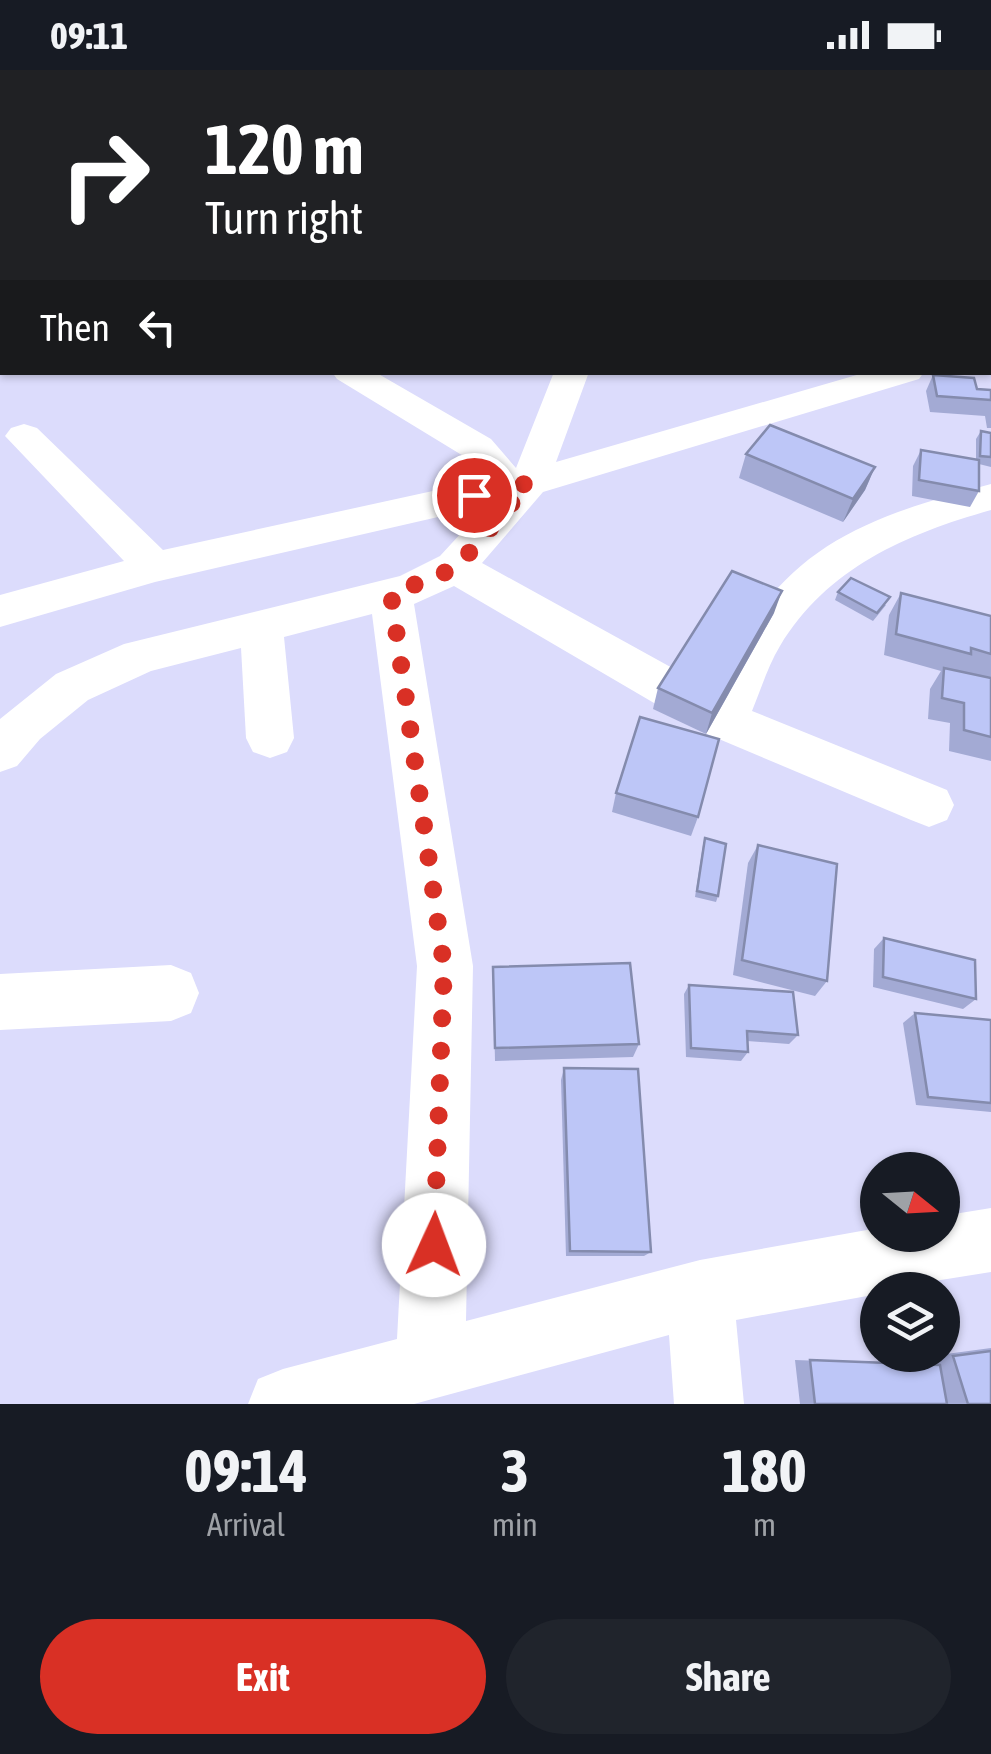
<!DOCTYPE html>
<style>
body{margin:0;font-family:"Asap Condensed",sans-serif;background:#20242c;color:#f1f3f6;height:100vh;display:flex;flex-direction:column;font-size:38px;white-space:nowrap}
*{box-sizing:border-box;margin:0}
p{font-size:32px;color:#9ea1a6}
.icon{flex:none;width:55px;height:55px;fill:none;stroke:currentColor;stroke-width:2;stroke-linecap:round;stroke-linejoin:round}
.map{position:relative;height:1334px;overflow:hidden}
.panel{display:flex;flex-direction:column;background:#171b24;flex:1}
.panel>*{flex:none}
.guide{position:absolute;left:0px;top:0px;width:992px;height:305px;box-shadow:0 2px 8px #0004;background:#202124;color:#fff;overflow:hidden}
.needle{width:65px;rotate:108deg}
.controls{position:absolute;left:860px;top:1082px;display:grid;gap:20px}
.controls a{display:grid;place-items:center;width:100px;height:100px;border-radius:50%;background:#171b24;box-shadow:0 2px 8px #0004;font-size:50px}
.pin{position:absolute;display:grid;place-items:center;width:85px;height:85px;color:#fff;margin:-42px;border:5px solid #fff;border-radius:50%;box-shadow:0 2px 10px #0007}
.me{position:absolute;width:110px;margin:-55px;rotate:2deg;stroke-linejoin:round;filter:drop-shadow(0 0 8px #0008)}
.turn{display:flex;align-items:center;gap:35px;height:210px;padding:0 40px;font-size:45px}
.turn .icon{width:130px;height:130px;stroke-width:2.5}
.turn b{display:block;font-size:70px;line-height:85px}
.then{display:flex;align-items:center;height:95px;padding:0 40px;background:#0003;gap:20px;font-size:38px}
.eta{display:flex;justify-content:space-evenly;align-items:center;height:170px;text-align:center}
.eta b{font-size:60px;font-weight:700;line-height:70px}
.button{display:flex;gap:20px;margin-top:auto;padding:20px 40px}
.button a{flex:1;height:115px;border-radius:60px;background:#d93025;color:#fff;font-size:40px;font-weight:700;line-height:115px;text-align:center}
.button a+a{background:#20242c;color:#f1f3f6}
.status{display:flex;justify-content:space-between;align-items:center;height:70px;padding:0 50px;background:#171b24;direction:ltr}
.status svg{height:28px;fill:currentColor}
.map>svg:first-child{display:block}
</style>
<div class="status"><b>09:11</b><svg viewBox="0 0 49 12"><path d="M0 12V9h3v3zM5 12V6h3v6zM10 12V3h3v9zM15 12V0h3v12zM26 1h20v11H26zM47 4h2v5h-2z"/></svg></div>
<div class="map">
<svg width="991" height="1334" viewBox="0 0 991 1334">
<rect width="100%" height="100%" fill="#eae9ff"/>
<path fill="#dcdcfc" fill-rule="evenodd" d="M0,0H991V1334H0ZM2,2H990V302H2ZM878,1100H942V1165H878ZM878,1220H942V1285H878Z"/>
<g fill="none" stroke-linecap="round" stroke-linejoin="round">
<g fill="#fff" fill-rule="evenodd">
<polygon points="168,0 197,0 198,2 170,2"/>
<polygon points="426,0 453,0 454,2 428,2"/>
<polygon points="729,0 763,0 764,2 731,2"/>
<rect x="964" y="0" width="24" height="2"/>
<polygon points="0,16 2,17 2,32 0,32"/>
<rect x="0" y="128" width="2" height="18"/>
<polygon points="990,210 991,211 991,231 990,230"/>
<rect x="990" y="269" width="1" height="20"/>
<path d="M332,302H375L491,369L516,398L554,302H589L556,392L867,302H924L919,309L543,422L482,493L714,621C775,482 851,451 991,414V440C906,464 827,498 780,576C768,596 761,619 752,641L947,720L954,735L947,750L929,757L911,750L707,664L454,516L414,534L473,896L466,1251L700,1190L878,1158V1165H942V1146L991,1138V1202L878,1220V1224L736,1250L744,1334H674L669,1265L414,1334H248L258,1309L283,1299L397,1269L417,896L372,544L284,567L294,668L287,682L270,688L253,682L246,668L241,578L151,601L88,630L40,669L17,696L0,702V649L56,604L124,574L400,506L440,486L486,436L155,512L0,557V525L124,491L5,366L11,358L24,354L37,358L163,480L483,410L465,387L337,309Z"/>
<polygon points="171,895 191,903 199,923 191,943 171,951 0,960 0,904"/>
</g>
</g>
<g fill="#a3aad4">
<polygon points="933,305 977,319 991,320 991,358 987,358 985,346 930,342 926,321"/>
<polygon points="981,361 991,363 991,397 979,394 979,421 970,437 912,426 913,396 921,380 976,390 976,369"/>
<polygon points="746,384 875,397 865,420 843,452 739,408"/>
<polygon points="838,522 886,535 873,551 835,530"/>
<polygon points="901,523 991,546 991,691 949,681 950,653 928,649 930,619 941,601 884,585 889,545"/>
<polygon points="774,543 706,664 653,639 658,618"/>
<polygon points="616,723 698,747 691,766 612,742"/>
<polygon points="705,768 718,826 716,832 695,827 703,775"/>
<polygon points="758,775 827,911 815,926 733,905 748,793"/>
<polygon points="884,868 976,929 963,939 873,917 874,879"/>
<polygon points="493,897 639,974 633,987 495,991"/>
<polygon points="689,915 798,965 789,974 747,971 748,982 741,991 686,987 684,924"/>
<polygon points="915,943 991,950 991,1042 916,1035 903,953"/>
<polygon points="564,998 651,1182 644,1186 566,1186 561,1010"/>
<polygon points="991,1278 991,1334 800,1334 795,1290 934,1295 931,1286"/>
</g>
<g fill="#848bad">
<polygon points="875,397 865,420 843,452 853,429"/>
<polygon points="782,521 774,543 706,664 712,643"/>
</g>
<g fill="#bdc6f7" stroke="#848bad" stroke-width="2.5">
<polygon points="898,0 911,0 929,2 898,2"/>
<polygon points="933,305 974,308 977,319 991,320 991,330 937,326"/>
<polygon points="770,355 875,397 853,429 746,384"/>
<polygon points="981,361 991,363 991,387 980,386"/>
<polygon points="921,380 979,390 979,421 919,410"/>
<polygon points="732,501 782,521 712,643 658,618"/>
<polygon points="851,508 890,527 877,543 838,522"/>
<polygon points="901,523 991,546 991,584 971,578 971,584 896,564"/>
<polygon points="944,598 991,608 991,667 964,660 964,633 942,628"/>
<polygon points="640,647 719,669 698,747 616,723"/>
<polygon points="705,768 726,774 718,826 697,821"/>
<polygon points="758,775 837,794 827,911 742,890"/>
<polygon points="884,868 975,890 976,929 883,907"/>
<polygon points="630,893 639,974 495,978 493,897"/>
<polygon points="689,915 793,922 798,965 747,961 748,982 691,978"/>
<polygon points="915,943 991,950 991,1033 928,1027"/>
<polygon points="564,998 638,999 651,1182 570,1181"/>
<polygon points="991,1281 991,1334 968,1334 953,1286"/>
<polygon points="810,1290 940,1295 947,1334 815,1334"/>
</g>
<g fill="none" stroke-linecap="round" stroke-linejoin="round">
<polyline stroke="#d93025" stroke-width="18" stroke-dasharray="0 32.4" points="434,1175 444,896 391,524 456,498 529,413 474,425"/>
</g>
</svg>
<div class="controls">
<a><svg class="needle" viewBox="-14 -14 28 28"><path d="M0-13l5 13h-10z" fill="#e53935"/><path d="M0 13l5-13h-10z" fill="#9ea1a6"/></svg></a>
<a><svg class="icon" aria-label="layers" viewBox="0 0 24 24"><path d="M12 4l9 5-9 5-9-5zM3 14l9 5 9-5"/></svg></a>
</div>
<div class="pin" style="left:474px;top:425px;background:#d93025"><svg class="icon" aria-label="arrive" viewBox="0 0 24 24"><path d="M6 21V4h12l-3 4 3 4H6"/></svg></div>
<svg class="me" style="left:434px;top:1175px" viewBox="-20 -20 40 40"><circle r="19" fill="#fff"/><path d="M0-13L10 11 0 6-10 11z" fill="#d93025"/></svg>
<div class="guide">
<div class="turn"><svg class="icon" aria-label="right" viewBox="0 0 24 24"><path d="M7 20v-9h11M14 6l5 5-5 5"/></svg><div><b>120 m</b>Turn right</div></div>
<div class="then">Then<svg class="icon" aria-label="left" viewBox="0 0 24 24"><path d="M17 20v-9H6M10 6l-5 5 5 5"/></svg></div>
</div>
</div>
<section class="panel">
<div class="eta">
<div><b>09:14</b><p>Arrival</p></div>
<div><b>3</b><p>min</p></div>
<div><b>180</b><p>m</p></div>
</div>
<div class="button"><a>Exit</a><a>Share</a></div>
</section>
